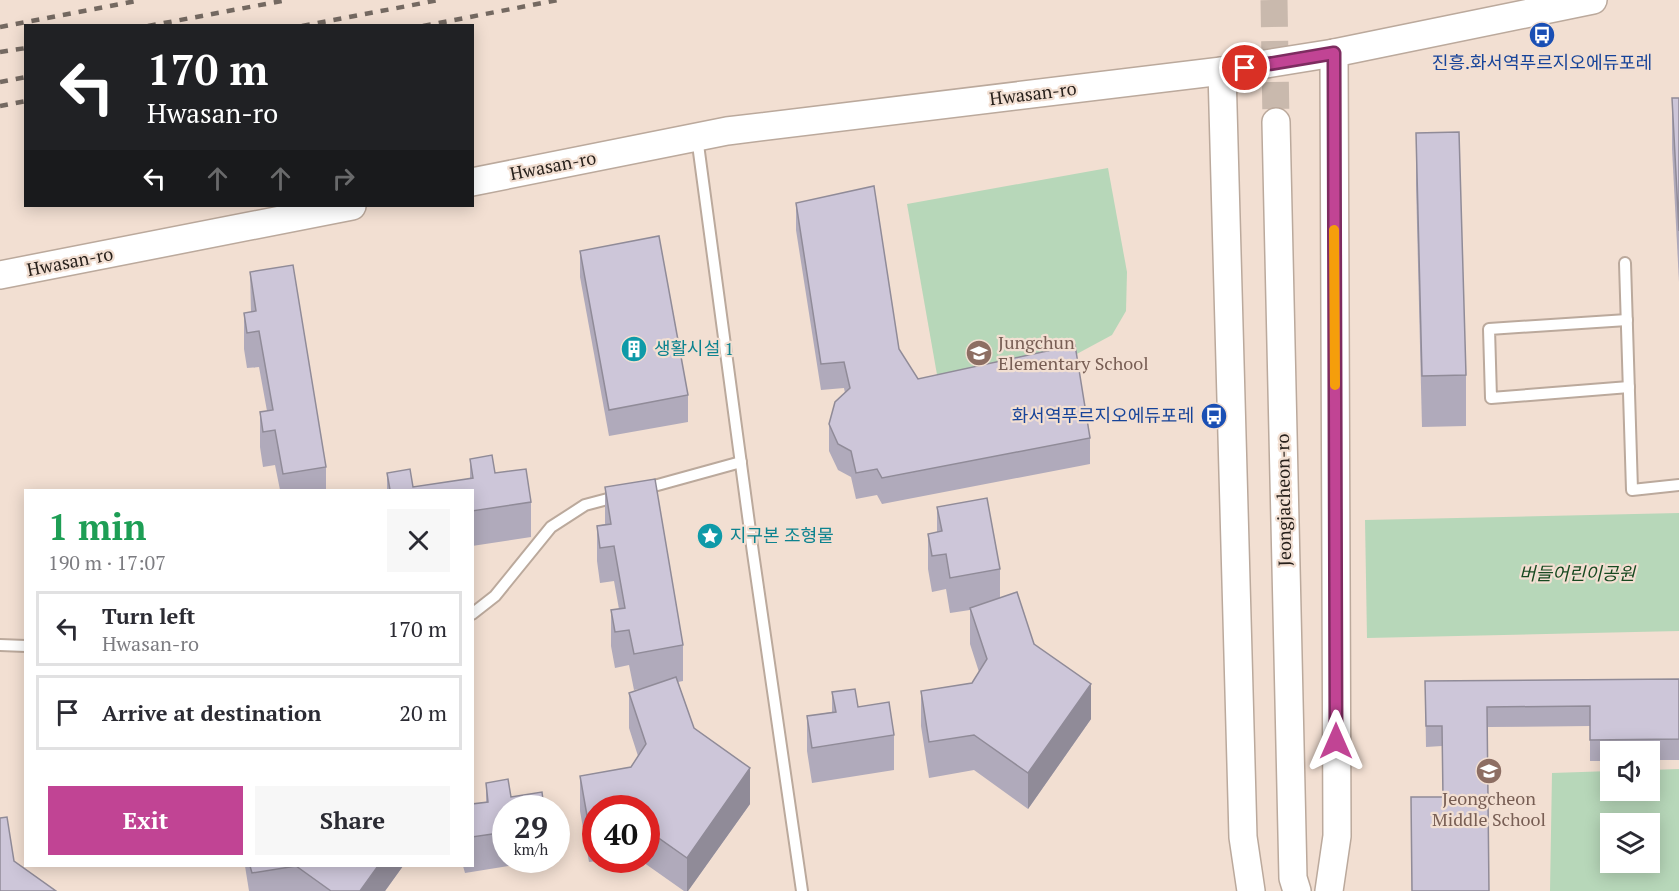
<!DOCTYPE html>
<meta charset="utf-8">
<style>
body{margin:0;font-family:"PT Serif","Noto Sans KR",serif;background:#f7f7f7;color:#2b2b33;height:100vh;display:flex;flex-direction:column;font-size:22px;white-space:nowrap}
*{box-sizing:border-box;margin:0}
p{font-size:20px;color:#7c7c81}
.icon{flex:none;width:33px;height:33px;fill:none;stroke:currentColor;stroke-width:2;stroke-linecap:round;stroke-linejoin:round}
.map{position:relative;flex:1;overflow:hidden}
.sheet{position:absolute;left:24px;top:489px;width:450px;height:378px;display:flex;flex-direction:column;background:#fff;border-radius:0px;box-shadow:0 3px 15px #0003}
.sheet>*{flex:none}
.hud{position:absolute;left:24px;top:24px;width:450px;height:183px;border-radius:0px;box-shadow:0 3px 15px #0003;background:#202124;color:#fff;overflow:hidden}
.buttons{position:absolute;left:1600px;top:741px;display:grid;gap:12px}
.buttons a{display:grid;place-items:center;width:60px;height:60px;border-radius:0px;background:#fff;box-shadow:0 3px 15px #0003;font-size:30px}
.speed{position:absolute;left:492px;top:795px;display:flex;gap:12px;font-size:30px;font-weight:700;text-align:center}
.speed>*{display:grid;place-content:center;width:78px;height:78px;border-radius:50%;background:#fff;box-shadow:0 3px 15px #0003;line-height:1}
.speed small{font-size:15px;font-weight:400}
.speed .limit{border:9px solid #d22;background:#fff;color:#111}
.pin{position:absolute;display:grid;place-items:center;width:51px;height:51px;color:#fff;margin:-26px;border:3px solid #fff;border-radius:50%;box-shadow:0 2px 6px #0007}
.me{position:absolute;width:66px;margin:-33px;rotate:0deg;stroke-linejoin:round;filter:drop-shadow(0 0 4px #0008)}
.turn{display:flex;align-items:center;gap:21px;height:126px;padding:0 24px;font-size:27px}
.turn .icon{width:78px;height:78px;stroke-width:2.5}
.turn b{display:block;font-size:42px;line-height:51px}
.lanes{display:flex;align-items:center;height:57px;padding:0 24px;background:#0003;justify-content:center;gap:30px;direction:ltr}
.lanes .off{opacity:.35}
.round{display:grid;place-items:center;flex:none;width:63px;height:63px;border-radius:0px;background:#f7f7f7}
.overview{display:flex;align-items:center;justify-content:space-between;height:102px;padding:0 24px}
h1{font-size:36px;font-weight:800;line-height:45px;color:#1e9e55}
.action{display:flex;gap:12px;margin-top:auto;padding:12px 24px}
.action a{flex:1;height:69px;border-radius:0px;background:#c14494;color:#fff;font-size:24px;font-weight:800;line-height:69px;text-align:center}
.action a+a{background:#f7f7f7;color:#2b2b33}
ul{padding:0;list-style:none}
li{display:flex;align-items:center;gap:18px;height:75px;margin:0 12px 9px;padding:0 12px;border:3px solid #e1e1e2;border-radius:0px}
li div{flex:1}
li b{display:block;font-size:22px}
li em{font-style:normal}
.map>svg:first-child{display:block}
</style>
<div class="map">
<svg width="1679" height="891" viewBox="0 0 1679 891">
<rect width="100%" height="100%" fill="#f2dfd2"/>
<g fill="#b7d7b9" fill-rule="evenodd">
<polygon points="1108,168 1127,272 1126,311 1112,335 1073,356 939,386 907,204"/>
<polygon points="1679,513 1679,631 1367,638 1365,520"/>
<path d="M1679,769V891H1550L1552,773L1611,771V790H1650V770ZM1611,824H1650V862H1611Z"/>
</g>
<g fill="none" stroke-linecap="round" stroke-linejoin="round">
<polyline stroke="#c9b9ad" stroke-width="27" stroke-dasharray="27 14" stroke-linecap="butt" points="1274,0 1276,122"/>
<defs>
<g id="service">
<polyline points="697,137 753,553 802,891"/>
<polyline points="1625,263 1632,490 1679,485"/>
<polyline points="1627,320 1489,329 1491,398 1629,387"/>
<polyline points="643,489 741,462"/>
<polyline points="472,614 495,596 551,527 585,505 619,496"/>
<polyline points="0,645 26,646"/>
</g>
<g id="tertiary">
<polyline points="1222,71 1243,837 1251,891"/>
<polyline points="1276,122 1293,878 1297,891"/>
<polyline points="472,182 727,131 1222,71 1334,53 1593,0"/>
<polyline points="0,275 352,206"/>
<polyline points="1329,891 1337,836 1334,53"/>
</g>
</defs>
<use href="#service" stroke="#bba99c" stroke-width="14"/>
<use href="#tertiary" stroke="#bba99c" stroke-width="30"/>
<use href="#service" stroke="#fff" stroke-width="10"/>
<use href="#tertiary" stroke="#fff" stroke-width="27"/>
<g stroke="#746961" stroke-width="4.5" stroke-dasharray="8 8" stroke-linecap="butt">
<polyline points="148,26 287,0"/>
<polyline points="302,26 439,0"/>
<polyline points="423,26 558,0"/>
<polyline points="0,27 141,0"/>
<polyline points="0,52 26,48"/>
<polyline points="0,82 26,77"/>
<polyline points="0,106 26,101"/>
</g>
</g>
<g fill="#b0aabb">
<polygon points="1672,98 1679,98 1679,282 1672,149"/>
<polygon points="1416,133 1466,375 1466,426 1422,427 1416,184"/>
<polygon points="796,203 918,379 1090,438 1090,464 882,504 877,495 856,499 851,477 838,470 829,451 829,424 845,393 844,388 821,390 796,230"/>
<polygon points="580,251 688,395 688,422 609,436 580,277"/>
<polygon points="250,272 326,467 326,490 280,490 275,465 263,467 260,447 260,412 267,411 259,367 247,368 244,349 244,313 251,312"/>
<polygon points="470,459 495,473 531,502 531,537 472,546 472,490 387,490 387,473 413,487 470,479"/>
<polygon points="605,487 683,645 683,681 678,682 694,728 750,804 688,891 684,891 640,860 646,860 646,808 596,808 596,860 604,860 589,862 580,811 580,776 631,767 638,756 629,728 629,693 644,688 634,690 629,665 615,668 611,646 611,610 619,609 614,581 600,583 597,561 597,526 605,524"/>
<polygon points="937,507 1000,569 1000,598 1091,719 1028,809 974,770 929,778 921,726 921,691 972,683 979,672 970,644 970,610 950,613 946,589 932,592 928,569 928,534 937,532"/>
<polygon points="1679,679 1679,760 1650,760 1650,752 1611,752 1611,761 1590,761 1590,726 1488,727 1443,797 1442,746 1426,747 1425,681"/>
<polygon points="832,692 858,707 894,735 894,770 812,783 807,751 807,716 832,712"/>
<polygon points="486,783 506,808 506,860 547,860 465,873 463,866 472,866 472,804 486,802"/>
<polygon points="245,866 403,866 385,891 249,891"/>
</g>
<g fill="#908b98">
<polygon points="1091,684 1091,719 1028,809 1028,773"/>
<polygon points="750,768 750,804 688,891 687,891 687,858"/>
<polygon points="378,866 403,866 385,891 360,891"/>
</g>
<g fill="#cdc6d9" stroke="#908b98" stroke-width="1.5">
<polygon points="1672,98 1679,98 1679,231"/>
<polygon points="1459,132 1466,375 1422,376 1416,133"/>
<polygon points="874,186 899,349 918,379 1075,345 1090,438 882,478 877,469 856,473 851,451 838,444 829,424 835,402 850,388 844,362 821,364 796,203"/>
<polygon points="659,236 688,395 609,410 580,251"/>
<polygon points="293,265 326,467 283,474 275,430 263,432 260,412 273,410 259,331 247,333 244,313 256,311 250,272"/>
<polygon points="492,455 495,473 526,469 531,502 472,511 472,490 390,490 387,473 410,469 413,487 473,478 470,459"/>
<polygon points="655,479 683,645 634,654 629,630 615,632 611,610 625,608 614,546 600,548 597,526 611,524 605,487"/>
<polygon points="987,498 1000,569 950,578 946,554 932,556 928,534 942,531 937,507"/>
<polygon points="1017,592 1034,644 1091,684 1028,773 974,735 929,742 921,691 972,683 987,659 970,608"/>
<polygon points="676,677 694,728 750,768 687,858 646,829 646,808 596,808 596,826 589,827 580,776 631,767 646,744 629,693"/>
<polygon points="1679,679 1679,739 1590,740 1590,706 1487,707 1489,891 1412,891 1411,797 1443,797 1442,726 1426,726 1425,681"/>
<polygon points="855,689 858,707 889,702 894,735 812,748 807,716 836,712 832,692"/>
<polygon points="508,779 511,797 542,792 544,808 506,808 506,832 472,837 472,804 488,802 486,783"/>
<polygon points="7,817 14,861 56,891 0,891 0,818"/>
<polygon points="250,866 378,866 360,891 331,891 296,866 252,873"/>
</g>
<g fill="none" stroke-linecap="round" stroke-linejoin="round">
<defs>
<polyline id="route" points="1245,68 1334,53 1336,741"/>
</defs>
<use href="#route" stroke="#7d2c60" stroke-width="15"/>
<use href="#route" stroke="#c14494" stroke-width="10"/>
<polyline stroke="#f59e0b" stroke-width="10" points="1334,230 1335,385"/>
</g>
<defs>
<symbol id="bus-disc" viewBox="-11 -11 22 22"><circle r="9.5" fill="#1a4fb4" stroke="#f2dfd2"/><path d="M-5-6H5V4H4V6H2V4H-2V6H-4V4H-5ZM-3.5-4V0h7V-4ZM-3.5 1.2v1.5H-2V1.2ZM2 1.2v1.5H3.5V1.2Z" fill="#fff"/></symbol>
<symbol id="building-disc" viewBox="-11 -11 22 22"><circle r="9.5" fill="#0f9aa8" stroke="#f2dfd2"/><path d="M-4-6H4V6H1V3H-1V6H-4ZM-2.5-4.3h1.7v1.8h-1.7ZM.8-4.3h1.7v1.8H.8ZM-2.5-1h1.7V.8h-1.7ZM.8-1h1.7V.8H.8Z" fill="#fff"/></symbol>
<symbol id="school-disc" viewBox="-11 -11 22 22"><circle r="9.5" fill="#8d6e63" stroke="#f2dfd2"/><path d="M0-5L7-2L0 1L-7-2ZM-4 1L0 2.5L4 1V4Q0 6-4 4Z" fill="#fff"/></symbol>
<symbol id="sight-disc" viewBox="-11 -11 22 22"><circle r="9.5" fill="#0f9aa8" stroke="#f2dfd2"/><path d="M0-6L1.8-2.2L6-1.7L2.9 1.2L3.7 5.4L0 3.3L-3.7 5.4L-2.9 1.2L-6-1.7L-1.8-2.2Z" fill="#fff"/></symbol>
</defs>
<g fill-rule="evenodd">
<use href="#bus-disc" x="1527" y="20" width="30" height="30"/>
<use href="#building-disc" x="619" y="334" width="30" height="30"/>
<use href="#school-disc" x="964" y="338" width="30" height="30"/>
<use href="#bus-disc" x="1199" y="401" width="30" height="30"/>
<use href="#sight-disc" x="695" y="521" width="30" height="30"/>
<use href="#school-disc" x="1474" y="756" width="30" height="30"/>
</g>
<g text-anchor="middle" stroke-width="4.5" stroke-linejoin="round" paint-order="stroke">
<g font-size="18" fill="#164399" stroke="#f2dfd2">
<text x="1542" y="69">진흥.화서역푸르지오에듀포레</text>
<text x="1194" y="422" text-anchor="end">화서역푸르지오에듀포레</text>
</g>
<g font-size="18" fill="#27201b" stroke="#f2dfd2">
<text transform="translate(1033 94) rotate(-7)" y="6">Hwasan-ro</text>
<text transform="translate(553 166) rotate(-11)" y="6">Hwasan-ro</text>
<text transform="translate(70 262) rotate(-11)" y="6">Hwasan-ro</text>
<text transform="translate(1284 500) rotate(-91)" y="6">Jeongjacheon-ro</text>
</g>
<g font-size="18" fill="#785e54" stroke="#f2dfd2" text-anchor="start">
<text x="998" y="349">Jungchun<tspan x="998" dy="21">Elementary School</tspan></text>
<text x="1489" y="805" text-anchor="middle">Jeongcheon<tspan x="1489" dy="21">Middle School</tspan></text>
</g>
<g font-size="18" fill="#0d838f" stroke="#f2dfd2" text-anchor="start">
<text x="654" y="355">생활시설 1</text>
<text x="730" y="542">지구본 조형물</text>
</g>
<g font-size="18" font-style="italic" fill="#174920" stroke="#f2dfd2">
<text x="1577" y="580">버들어린이공원</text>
</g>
</g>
</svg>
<div class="buttons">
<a><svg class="icon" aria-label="sound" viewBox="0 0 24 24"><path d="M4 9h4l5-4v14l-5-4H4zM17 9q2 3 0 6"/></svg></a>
<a><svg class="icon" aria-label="layers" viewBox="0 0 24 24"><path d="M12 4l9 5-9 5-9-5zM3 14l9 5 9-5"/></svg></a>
</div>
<div class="speed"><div>29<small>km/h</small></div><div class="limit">40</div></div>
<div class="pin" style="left:1245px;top:68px;background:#d93025"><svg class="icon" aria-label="arrive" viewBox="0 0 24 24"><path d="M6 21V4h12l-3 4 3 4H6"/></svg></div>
<svg class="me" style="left:1336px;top:741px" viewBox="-20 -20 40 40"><path d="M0-17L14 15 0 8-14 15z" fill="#c14494" stroke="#fff" stroke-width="4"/></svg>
<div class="hud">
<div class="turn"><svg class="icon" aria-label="left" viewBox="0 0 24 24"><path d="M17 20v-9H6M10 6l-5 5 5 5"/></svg><div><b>170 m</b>Hwasan-ro</div></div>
<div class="lanes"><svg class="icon" aria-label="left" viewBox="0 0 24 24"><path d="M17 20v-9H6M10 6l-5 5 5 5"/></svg><svg class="icon off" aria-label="ahead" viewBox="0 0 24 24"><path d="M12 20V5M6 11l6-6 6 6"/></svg><svg class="icon off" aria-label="ahead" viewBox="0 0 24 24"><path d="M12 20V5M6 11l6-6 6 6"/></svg><svg class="icon off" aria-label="right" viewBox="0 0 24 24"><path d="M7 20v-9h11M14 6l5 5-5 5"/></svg></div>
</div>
<section class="sheet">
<div class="overview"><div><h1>1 min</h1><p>190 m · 17:07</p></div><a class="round"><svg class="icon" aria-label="close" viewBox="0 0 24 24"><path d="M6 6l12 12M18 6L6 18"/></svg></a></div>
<ul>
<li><svg class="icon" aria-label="left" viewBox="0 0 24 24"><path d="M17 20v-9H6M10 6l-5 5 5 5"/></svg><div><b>Turn left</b><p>Hwasan-ro</p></div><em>170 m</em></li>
<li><svg class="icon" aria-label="arrive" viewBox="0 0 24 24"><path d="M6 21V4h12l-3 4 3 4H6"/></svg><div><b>Arrive at destination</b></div><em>20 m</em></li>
</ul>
<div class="action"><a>Exit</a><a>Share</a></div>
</section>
</div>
